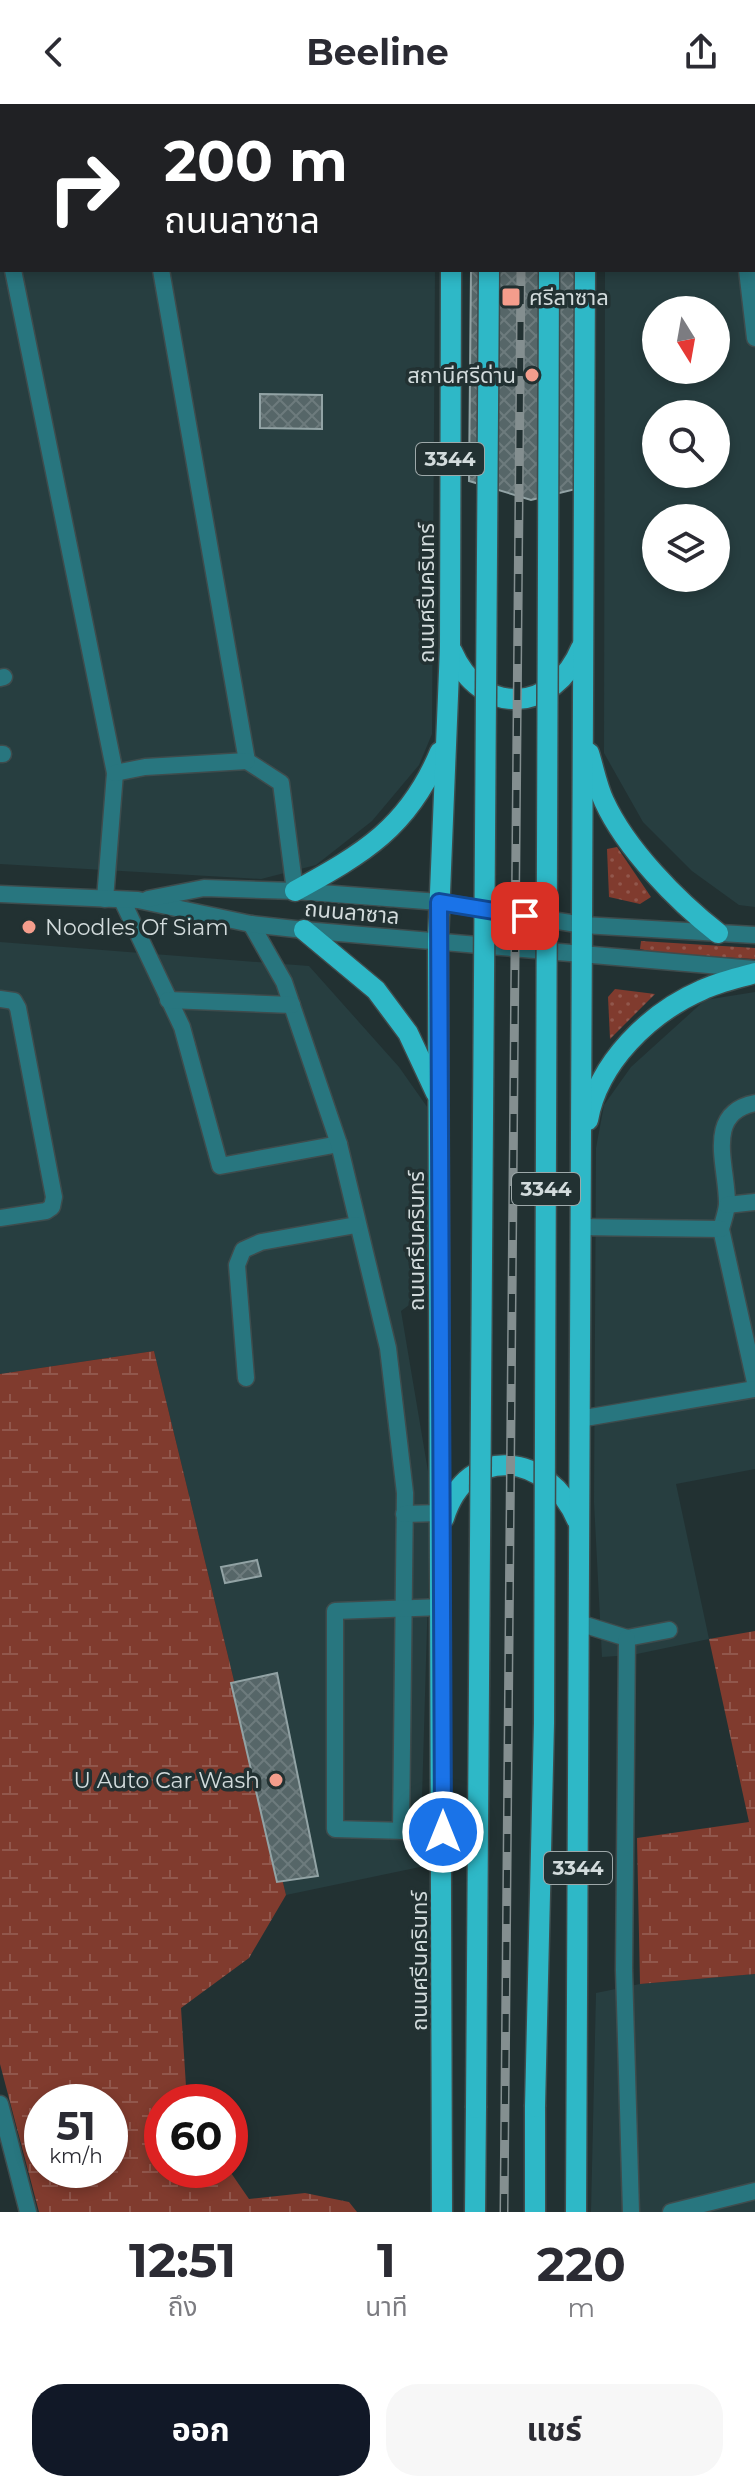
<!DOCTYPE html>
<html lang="th">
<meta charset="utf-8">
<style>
body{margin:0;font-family:Montserrat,"Noto Sans Thai",sans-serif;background:#f7f7f7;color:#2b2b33;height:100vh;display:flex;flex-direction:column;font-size:30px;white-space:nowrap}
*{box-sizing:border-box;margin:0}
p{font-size:26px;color:#7c7c81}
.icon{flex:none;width:44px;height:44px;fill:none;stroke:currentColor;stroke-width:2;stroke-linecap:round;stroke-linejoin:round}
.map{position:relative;height:2108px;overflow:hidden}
.side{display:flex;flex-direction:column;background:#fff;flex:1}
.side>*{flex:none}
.hud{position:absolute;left:0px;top:0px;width:756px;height:168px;box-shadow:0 4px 12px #0003;background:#202124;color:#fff;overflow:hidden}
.needle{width:52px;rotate:169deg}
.tools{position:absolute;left:642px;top:192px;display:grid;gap:16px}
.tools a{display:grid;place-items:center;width:88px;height:88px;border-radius:50%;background:#fff;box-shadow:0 4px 12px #0003;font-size:40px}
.speed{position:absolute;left:24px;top:1980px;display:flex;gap:16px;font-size:40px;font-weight:700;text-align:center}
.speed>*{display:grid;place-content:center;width:104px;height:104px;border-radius:50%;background:#fff;box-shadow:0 4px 12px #0003;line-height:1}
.speed small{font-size:20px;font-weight:400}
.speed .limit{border:12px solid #d22;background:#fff;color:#111}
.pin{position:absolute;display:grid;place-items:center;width:68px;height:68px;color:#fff;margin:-34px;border-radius:16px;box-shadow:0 4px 12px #0006}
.me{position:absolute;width:88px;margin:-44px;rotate:0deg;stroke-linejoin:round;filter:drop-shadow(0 0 6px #0008)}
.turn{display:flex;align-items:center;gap:28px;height:168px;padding:0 32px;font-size:36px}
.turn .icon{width:104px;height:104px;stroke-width:2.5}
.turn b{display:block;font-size:56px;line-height:68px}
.eta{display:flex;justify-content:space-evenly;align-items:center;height:136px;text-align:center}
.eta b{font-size:48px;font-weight:700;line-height:56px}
.button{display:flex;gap:16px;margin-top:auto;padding:16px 32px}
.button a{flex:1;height:92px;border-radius:32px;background:#111827;color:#fff;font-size:32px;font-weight:700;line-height:92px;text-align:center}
.button a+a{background:#f7f7f7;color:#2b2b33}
header{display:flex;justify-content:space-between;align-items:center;height:104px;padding:0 32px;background:#fff;font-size:36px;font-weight:700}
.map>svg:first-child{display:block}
</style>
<header><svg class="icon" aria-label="back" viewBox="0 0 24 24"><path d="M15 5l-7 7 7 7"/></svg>Beeline<svg class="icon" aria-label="share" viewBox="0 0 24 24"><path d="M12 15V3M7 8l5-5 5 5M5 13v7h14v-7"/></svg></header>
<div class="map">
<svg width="755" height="2108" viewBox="0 0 755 2108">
<defs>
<pattern id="grass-dots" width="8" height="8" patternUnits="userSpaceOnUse" patternTransform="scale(2)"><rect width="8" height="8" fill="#803b2e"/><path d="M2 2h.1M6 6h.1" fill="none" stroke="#91574c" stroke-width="1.8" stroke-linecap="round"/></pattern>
<pattern id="wetland-marsh" width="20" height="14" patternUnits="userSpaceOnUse" patternTransform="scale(2)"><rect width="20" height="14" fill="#803b2e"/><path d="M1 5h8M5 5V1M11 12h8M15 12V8" fill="none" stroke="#91574c"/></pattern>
<pattern id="building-cross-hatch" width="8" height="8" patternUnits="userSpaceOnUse" patternTransform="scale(2)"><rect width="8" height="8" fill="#566668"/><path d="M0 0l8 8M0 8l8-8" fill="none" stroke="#6d7b7d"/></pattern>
</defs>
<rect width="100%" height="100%" fill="#223132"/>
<g fill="#273e40" fill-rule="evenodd">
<polygon points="0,0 438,0 2,2 2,166 435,166 432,630 419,661 372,717 316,761 261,775 0,760"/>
<path d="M609,0H755V803L739,801L692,767L643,718L604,649L605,166H754V2ZM656,206H716V266H656ZM656,310H716V370H656ZM656,414H716V474H656Z"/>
<polygon points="0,838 309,862 399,963 430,1007 432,1184 401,1207 431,1385 420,1763 286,1791 154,1247 0,1270"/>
<polygon points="755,888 755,1365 676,1380 709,1535 632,1551 602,1553 594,1398 596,1044 604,1001 631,963 705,896"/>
<polygon points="755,1870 755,2108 591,2108 596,1889 640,1880"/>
</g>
<g fill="url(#grass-dots)">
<polygon points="617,743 651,793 640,800 609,793 607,745"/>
<polygon points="641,837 755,844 755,855 663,850 640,845"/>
<polygon points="615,885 655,890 610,935 608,893"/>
</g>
<g fill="url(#wetland-marsh)" fill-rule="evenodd">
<path d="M154,1247L286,1791L249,1854L181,1904L187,1998H162V2066H229L249,2095L305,2089L349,2098L357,2108H39L0,1960V1270ZM42,1998H110V2066H42Z"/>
<polygon points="755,1527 755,1870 640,1880 637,1734 749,1718 709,1535"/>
</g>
<g fill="url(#building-cross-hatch)" stroke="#92a3a5" stroke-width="2">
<polygon points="471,166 594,166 592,381 531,396 469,377"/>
<polygon points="260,290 322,291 322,325 260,324"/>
<polygon points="257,1456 261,1472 225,1479 221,1463"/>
<polygon points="277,1569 318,1772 277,1778 231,1579"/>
</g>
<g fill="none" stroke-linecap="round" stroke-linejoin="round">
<defs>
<g id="service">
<polyline points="132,0 133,2"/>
<polyline points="0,104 2,114"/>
<polyline points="13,166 115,669 105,795"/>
<polyline points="161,166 247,657 281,679 295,787"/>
<polyline points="0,574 4,573"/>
<polyline points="115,669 145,663 247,657"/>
<polyline points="122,796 182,923 220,1062 339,1040"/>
<polyline points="251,820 284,878 339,1040 388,1244 405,1389 401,1727"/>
<polyline points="0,895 14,897 18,904 54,1093 52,1103 46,1107 0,1114"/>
<polyline points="168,896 292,901"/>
<path d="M755,999C703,1009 728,1064 727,1101C726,1109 723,1118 721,1125L755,1278"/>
<polyline points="727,1101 755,1098"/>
<polyline points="579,1123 721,1125"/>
<polyline points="246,1274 237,1161 243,1146 261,1138 356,1121"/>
<polyline points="579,1315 755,1285"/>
<polyline points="404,1410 440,1409"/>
<polyline points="442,1503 335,1507 335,1725 443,1728"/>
<polyline points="579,1519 627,1534 669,1526"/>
<polyline points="627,1534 624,1866 631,2108"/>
<polyline points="671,2108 755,2087"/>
</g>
<g id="minor">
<polyline points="728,0 729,2"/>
<polyline points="747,166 755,234"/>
<polyline points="0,650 3,650"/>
<polyline points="0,2000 28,2108"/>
</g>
<g id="tertiary">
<polyline points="0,790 138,796 251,820 304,826 755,865"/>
<polyline points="148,795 204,784 295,787 439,798 583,821 755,831"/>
</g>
<g id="primary">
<polyline points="452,2 452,0"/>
<polyline points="491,2 491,0"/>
<polyline points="549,2 549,0"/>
<polyline points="588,2 588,0"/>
<path d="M452,547C481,614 554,609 581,544"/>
<path d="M589,649C594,665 597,682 604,697C626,745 677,797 718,829"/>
<path d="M295,787C364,749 408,724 440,648"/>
<polyline points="304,826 376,886 408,929 436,989"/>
<path d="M588,1016C598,959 649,909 702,886C718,878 738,874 755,869"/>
<path d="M444,1414C468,1337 549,1350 577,1416"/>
<polyline points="535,2003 535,2108"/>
<polyline points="442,2108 438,838 450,543 451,166"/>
<polyline points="475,2108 476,2004"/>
<polyline points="576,2108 585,166"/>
</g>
</defs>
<use href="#service" stroke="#3e4c4d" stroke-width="19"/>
<use href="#minor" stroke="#3e4c4d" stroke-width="19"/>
<use href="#tertiary" stroke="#3e4c4d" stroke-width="19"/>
<use href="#primary" stroke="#3e4c4d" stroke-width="23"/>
<use href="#service" stroke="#28767f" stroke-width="16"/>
<use href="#minor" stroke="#28767f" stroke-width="16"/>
<use href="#tertiary" stroke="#28767f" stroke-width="16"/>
<use href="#primary" stroke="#2eb8c7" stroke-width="20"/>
<defs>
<g id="rail">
<polyline points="523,2 523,0"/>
<polyline points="504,2108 521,166"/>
</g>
</defs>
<use href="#rail" stroke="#848f90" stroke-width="9"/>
<use href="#rail" stroke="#223132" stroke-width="6" stroke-dasharray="18" stroke-linecap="butt"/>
<defs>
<g id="primary-bridge">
<polyline points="535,2003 544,1619 549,166"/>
<polyline points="476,2004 489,166"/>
</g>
</defs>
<use href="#primary-bridge" stroke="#3e4c4d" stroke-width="23" stroke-linecap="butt"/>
<use href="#primary-bridge" stroke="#2eb8c7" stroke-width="20"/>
</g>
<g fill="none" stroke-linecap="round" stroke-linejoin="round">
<defs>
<polyline id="route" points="443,1728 439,798 525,812"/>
</defs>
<use href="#route" stroke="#114b97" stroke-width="20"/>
<use href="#route" stroke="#1a73e8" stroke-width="14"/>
</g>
<g fill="#f49d8c" stroke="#223132" stroke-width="3">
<rect x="501" y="183" width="20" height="20" rx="4"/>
<circle cx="532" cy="271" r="8"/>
<circle cx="29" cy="823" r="8"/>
<circle cx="276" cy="1676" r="8"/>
</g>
<g text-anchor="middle" stroke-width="7" stroke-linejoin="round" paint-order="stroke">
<g fill="#223132" stroke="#9da8a9" stroke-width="2">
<rect x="416" y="339" width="68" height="32" rx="6"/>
<rect x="512" y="1069" width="68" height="32" rx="6"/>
<rect x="544" y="1748" width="68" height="32" rx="6"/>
</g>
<g font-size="20" font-weight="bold" fill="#d2dbdc">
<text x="450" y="362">3344</text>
<text x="546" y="1092">3344</text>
<text x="578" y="1771">3344</text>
</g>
<g font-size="22" fill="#d2dbdc" stroke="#223132" text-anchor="start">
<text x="529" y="201">ศรีลาซาล</text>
<text x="516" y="279" text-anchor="end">สถานีศรีด่าน</text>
<text x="45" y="831">Noodles Of Siam</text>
<text x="260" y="1684" text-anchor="end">U Auto Car Wash</text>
</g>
<g font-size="22" fill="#d2dbdc" stroke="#223132">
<text transform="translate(426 489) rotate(-90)" y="8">ถนนศรีนครินทร์</text>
<text transform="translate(352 808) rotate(5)" y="8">ถนนลาซาล</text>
<text transform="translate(416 1137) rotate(-90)" y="8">ถนนศรีนครินทร์</text>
<text transform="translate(419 1857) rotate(-90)" y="8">ถนนศรีนครินทร์</text>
</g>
</g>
</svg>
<div class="tools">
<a><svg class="needle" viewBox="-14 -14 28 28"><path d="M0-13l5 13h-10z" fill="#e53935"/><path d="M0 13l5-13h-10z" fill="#7c7c81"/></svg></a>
<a><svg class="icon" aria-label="search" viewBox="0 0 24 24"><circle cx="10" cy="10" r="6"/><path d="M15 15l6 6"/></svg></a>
<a><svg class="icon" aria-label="layers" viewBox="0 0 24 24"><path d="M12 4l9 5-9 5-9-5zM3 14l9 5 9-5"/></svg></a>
</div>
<div class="speed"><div>51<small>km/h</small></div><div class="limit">60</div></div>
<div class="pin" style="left:525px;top:812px;background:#d93025"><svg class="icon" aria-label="arrive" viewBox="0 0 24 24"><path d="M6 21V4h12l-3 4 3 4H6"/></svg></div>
<svg class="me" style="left:443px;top:1728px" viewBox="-20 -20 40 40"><circle r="17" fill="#1a73e8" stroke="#fff" stroke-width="3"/><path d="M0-11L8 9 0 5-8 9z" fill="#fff"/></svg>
<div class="hud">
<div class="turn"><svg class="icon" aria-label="right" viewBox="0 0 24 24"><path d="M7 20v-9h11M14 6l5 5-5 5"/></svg><div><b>200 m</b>ถนนลาซาล</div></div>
</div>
</div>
<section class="side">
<div class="eta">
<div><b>12:51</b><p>ถึง</p></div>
<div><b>1</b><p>นาที</p></div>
<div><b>220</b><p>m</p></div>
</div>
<div class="button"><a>ออก</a><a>แชร์</a></div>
</section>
